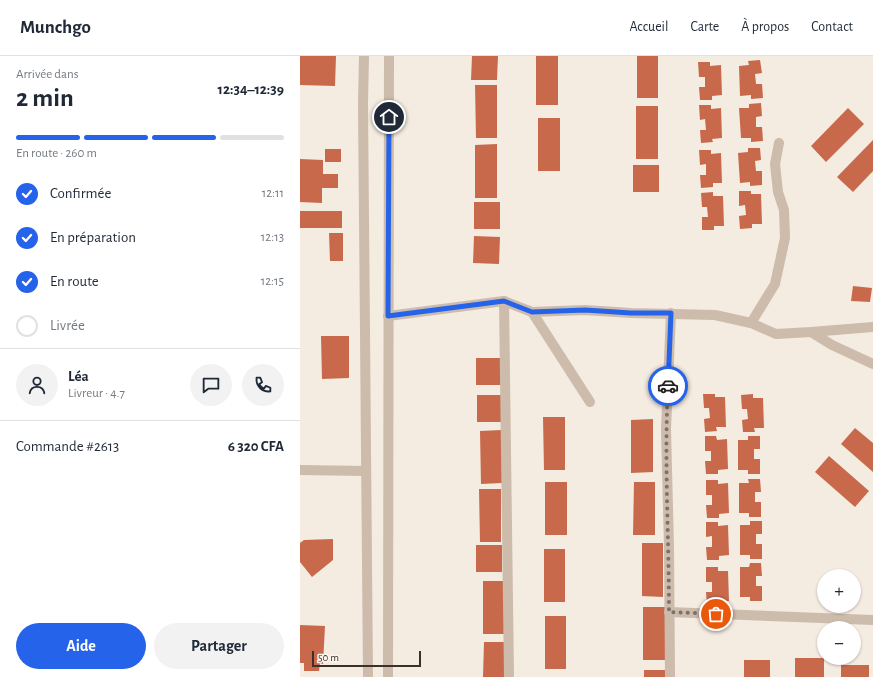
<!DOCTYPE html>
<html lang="fr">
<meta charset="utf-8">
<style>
body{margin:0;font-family:"Alegreya Sans",sans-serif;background:#f2f2f3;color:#1f2937;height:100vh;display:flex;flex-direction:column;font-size:15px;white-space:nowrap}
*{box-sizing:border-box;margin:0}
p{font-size:13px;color:#747a83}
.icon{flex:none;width:22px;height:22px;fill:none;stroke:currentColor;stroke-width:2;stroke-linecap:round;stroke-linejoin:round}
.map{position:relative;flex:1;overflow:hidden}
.panel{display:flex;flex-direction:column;background:#fff;width:300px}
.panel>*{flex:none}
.controls{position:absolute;left:517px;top:513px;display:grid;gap:8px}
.controls a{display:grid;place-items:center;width:44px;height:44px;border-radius:50%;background:#fff;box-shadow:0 1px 3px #0004;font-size:20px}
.scale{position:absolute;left:12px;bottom:10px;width:109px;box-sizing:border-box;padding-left:4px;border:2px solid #3b302b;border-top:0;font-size:11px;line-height:14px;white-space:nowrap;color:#3b302b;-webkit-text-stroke:3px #fbf5ee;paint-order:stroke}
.pin{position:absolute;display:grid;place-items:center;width:34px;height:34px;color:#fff;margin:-17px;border:2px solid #fff;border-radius:50%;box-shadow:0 1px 4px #0007}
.courier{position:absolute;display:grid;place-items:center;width:40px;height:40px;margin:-20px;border:3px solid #2563eb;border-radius:50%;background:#fff;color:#222;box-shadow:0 1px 5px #0007}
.headline em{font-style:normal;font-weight:600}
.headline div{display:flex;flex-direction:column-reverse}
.headline{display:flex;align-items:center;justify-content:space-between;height:68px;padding:0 16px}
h1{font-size:26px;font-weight:600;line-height:30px}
.bar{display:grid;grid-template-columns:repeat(4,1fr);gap:6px 4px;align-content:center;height:48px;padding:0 16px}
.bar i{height:5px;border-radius:3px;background:#e0e1e3}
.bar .on{background:#2563eb}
.bar p{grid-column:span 4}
.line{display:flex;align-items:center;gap:10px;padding:0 16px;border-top:1px solid #e0e1e3}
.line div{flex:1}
.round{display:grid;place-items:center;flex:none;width:42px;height:42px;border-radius:21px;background:#f2f2f3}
ol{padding:0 16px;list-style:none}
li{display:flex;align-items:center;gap:12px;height:44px}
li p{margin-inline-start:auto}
li .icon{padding:4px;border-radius:50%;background:#2563eb;color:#fff;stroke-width:4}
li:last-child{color:#747a83}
li i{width:22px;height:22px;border:2px solid #e0e1e3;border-radius:50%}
.button{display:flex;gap:8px;margin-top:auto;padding:8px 16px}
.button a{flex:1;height:46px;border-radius:24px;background:#2563eb;color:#fff;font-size:16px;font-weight:600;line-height:46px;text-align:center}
.button a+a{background:#f2f2f3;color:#1f2937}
header{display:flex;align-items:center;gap:24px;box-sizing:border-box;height:56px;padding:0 20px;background:#fff;border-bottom:1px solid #e0e1e3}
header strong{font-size:19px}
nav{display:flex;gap:22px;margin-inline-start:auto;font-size:14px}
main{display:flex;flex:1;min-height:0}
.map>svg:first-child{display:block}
.building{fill:#c8694b}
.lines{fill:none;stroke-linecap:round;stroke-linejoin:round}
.minor{stroke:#cdbbac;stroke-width:10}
.tertiary{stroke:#cdbbac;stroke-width:10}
.done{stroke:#7c716b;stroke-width:4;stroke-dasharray:0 7.2}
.route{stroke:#2563eb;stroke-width:5}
</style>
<header>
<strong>Munchgo</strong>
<nav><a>Accueil</a><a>Carte</a><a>À propos</a><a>Contact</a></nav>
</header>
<main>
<section class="panel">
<div class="headline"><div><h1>2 min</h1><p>Arrivée dans</p></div><em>12:34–12:39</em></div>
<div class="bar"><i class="on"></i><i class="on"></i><i class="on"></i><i></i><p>En route · 260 m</p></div>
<ol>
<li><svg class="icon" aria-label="check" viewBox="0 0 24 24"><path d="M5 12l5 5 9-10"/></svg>Confirmée<p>12:11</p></li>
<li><svg class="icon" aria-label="check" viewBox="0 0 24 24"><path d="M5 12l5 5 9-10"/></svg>En préparation<p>12:13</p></li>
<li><svg class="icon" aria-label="check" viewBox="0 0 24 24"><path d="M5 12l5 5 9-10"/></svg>En route<p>12:15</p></li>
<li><i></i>Livrée</li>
</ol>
<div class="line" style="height:72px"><a class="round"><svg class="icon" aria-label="person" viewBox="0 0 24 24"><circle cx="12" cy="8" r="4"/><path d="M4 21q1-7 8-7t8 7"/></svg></a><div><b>Léa</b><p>Livreur · 4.7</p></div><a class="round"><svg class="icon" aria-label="chat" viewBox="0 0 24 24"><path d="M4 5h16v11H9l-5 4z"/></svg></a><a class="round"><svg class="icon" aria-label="phone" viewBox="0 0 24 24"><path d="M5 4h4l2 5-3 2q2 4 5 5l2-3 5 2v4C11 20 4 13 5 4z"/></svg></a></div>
<div class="line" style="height:52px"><div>Commande #2613</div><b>6 320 CFA</b></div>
<div class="button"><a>Aide</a><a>Partager</a></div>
</section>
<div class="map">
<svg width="573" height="621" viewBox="0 0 573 621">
<rect width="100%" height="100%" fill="#f4ebe1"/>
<g class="building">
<polygon points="0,0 36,0 35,30 0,29"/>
<polygon points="172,0 198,0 197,24 171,24"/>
<rect x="236" y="0" width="22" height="49"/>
<rect x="337" y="0" width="21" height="42"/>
<polygon points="460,4 462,17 455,18 456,28 462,28 463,42 451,43 451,39 440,40 439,10 449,9 448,5"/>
<polygon points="398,6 410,6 410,10 421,9 422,39 412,40 412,44 400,44 399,31 405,31 405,21 399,21"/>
<polygon points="175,29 197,29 197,82 176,82"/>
<polygon points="461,47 462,60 456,61 456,71 462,71 463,85 451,86 451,82 441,82 439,52 449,52 449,48"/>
<polygon points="399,49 411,49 411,53 421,52 422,82 412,83 413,86 401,87 400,74 406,74 405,63 400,64"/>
<rect x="336" y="50" width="22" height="53"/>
<polygon points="548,52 564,68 526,106 511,90"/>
<rect x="238" y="62" width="22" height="53"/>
<polygon points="573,84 573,115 553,136 537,121"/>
<polygon points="197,88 197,142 175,142 175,89"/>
<polygon points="448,92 460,92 461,104 455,105 456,115 462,115 462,129 450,130 450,126 440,127 438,97 448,96"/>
<rect x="25" y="93" width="16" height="13"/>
<polygon points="399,94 411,94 411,98 421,97 422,127 413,127 413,131 401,132 400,119 406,119 406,108 400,109"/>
<polygon points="0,103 23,104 23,118 38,118 38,132 22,132 22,147 0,146"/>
<rect x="333" y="109" width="26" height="27"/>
<polygon points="439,135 451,135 451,138 461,138 462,168 452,168 452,172 440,173 439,160 446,159 445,149 439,150"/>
<polygon points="413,136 413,140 423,140 424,170 414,170 414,174 402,174 402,161 408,161 407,151 402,151 401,137"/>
<rect x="174" y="146" width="26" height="27"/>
<rect x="0" y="155" width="42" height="17"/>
<polygon points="29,177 43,177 43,205 30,205"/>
<polygon points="174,180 200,181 199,208 173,207"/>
<polygon points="553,230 572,232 570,246 551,245"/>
<polygon points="21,280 49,280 49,322 22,323"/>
<rect x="176" y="302" width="26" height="27"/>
<polygon points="403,338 415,338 415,341 425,341 426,371 416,371 417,375 405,376 404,363 410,362 409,352 404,352"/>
<polygon points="453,338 453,342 463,342 464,372 454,372 455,376 443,376 442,364 448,363 447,353 442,353 441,339"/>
<rect x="177" y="339" width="26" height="27"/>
<polygon points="243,361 265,361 265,414 244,414"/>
<polygon points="353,363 353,416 331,417 331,364"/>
<polygon points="555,372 573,387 573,416 541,388"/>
<polygon points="202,374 202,427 181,428 180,375"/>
<polygon points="405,380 416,380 417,384 427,383 428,413 418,414 418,418 406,418 405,405 411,405 411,395 405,395"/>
<polygon points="448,380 460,380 460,393 454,393 454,403 460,403 460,418 448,418 448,414 438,414 438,384 448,384"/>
<polygon points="529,400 569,435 555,451 515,416"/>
<polygon points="448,423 460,423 461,436 455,436 455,446 461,446 461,461 449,461 449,457 439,457 439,427 449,427"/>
<polygon points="406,424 418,424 418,428 428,427 429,457 419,458 419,462 407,462 406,449 412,449 412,439 406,439"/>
<rect x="245" y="426" width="22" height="53"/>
<polygon points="334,426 355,426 355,479 333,479"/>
<polygon points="179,433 201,433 201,486 180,486"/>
<polygon points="450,465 462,465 462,478 456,478 456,488 462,488 462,503 450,503 450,499 440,499 440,469 450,469"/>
<polygon points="406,466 418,466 418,470 428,469 429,499 419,500 419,504 407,504 406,491 412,491 412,480 406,481"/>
<polygon points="33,483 33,504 12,521 0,506 0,487 4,484"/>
<polygon points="342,487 363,487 363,541 342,540"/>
<rect x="176" y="489" width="26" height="27"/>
<rect x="244" y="493" width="21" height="53"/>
<polygon points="450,507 461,507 462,520 456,520 456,530 462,530 462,545 450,545 450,541 440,541 440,511 449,511"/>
<polygon points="406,511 418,511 418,515 428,515 429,545 419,545 419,549 407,549 406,536 412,536 412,526 406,526"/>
<rect x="183" y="525" width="21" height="53"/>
<rect x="343" y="551" width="22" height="53"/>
<rect x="245" y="560" width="21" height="53"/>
<polygon points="0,569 25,570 23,608 20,607 19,615 4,615 4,607 0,607"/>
<polygon points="184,586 205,586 205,621 183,621"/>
<rect x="495" y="602" width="29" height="19"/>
<rect x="444" y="604" width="26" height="17"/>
<rect x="541" y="609" width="28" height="12"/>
<rect x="344" y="614" width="22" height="7"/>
</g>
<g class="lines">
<g class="minor">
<polyline points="204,245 209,621"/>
<polyline points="232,256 290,346"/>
<polyline points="88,260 204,245 232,256 285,254 331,257 415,259 451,267 476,278 511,276 573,271"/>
<polyline points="451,267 475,228 485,182 484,154 478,136 475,108 479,87"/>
<polyline points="511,276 532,289 573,308"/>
<polyline points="0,414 66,415"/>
<polyline points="369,556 573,564"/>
<polyline points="370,621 369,492 366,373 371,257"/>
</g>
<g class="tertiary">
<polyline points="64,0 63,48 68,621"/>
<polyline points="88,621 89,0"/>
</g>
</g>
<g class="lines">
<path class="done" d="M 368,330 C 364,405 369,481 369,556 L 416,558"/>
<polyline class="route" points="89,61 88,260 204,245 232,256 285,254 331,257 371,257 368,330"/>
</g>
</svg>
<div class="controls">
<a>+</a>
<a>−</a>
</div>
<div class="scale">50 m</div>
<div class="pin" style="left:416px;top:558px;background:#ea580c"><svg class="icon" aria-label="bag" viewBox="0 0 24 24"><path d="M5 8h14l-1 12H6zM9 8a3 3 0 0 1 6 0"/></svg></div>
<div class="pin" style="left:89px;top:61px;background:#1f2937"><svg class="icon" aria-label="home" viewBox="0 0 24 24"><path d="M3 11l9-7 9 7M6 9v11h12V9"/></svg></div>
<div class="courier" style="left:368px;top:330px"><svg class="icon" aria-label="car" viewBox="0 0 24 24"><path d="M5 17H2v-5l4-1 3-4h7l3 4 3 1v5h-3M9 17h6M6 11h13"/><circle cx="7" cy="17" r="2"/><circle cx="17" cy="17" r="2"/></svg></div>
</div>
</main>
